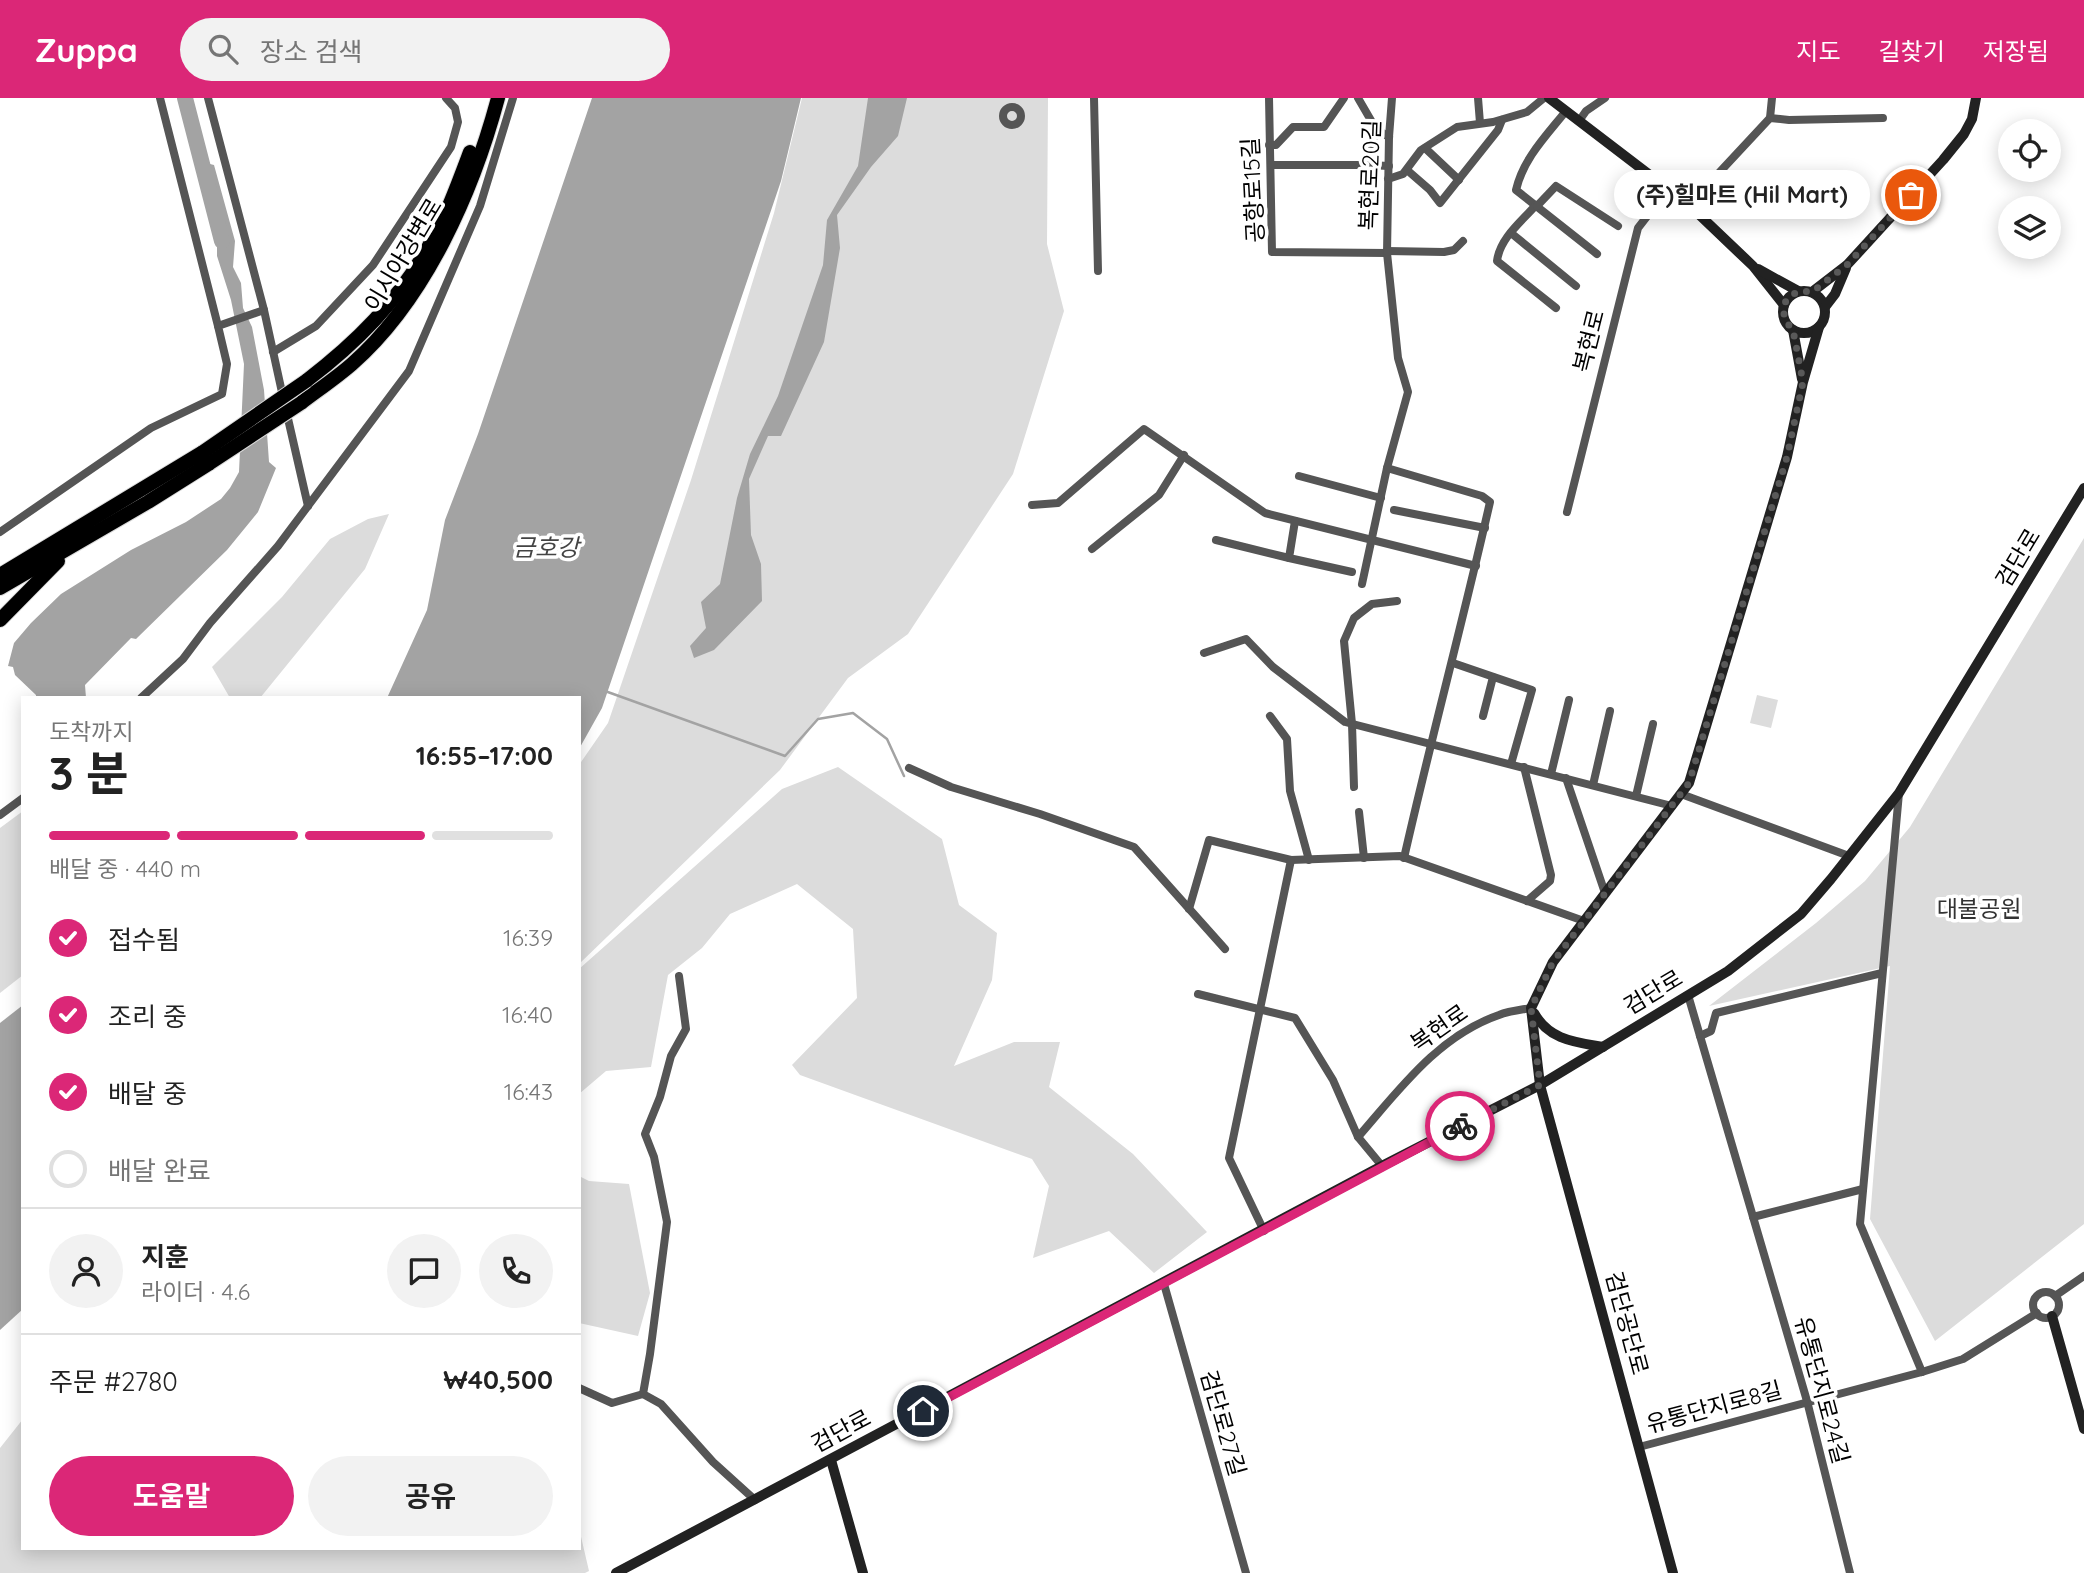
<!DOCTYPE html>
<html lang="ko">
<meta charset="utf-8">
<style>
body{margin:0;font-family:Quicksand,"Noto Sans KR",sans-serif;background:#f2f2f2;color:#222;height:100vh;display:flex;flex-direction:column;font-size:26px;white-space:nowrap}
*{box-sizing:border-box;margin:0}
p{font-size:23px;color:#767676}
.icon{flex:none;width:38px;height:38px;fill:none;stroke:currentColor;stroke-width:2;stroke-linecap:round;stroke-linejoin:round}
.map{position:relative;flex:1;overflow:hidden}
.sheet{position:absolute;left:21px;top:598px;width:560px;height:854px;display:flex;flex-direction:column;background:#fff;border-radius:0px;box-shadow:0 4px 18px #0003}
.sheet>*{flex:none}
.fabs{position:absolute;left:1998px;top:21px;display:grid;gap:14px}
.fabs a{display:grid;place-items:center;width:63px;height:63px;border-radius:50%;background:#fff;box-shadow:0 4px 18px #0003;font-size:35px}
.pin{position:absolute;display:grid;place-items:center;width:60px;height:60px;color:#fff;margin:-30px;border:4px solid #fff;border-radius:50%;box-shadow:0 2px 7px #0007}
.courier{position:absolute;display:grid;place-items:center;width:70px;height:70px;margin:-35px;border:5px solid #db2777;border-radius:50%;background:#fff;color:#222;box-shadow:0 2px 9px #0007}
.bubble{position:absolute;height:49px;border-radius:24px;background:#fff;box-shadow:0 4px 18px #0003;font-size:23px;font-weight:700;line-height:49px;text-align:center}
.headline em{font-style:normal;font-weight:700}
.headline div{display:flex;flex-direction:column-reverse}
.headline{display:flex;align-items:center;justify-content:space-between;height:119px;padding:0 28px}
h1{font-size:46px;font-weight:700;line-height:52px}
.bar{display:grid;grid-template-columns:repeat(4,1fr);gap:10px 7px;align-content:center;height:84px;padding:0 28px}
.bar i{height:9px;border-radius:5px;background:#e0e0e0}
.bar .active{background:#db2777}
.bar p{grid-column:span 4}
.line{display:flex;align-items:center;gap:18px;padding:0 28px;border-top:2px solid #e0e0e0}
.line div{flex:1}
.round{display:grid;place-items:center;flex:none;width:74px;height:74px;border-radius:37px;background:#f2f2f2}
ol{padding:0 28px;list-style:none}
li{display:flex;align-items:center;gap:21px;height:77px}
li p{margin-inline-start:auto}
li .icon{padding:7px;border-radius:50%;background:#db2777;color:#fff;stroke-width:4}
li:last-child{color:#767676}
li i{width:38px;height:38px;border:4px solid #e0e0e0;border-radius:50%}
.cta{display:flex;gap:14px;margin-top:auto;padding:14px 28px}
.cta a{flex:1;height:80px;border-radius:42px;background:#db2777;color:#fff;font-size:28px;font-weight:700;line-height:80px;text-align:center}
.cta a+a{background:#f2f2f2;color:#222}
header{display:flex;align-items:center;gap:42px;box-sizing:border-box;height:98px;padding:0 35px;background:#db2777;color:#fff}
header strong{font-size:33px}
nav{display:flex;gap:38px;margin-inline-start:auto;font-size:24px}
.search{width:490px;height:63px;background:#f2f2f2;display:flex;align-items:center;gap:18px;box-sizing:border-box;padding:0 24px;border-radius:38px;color:#767676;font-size:26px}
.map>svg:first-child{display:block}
.green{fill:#dcdcdc}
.water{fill:#a3a3a3}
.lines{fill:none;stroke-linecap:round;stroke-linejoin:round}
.stream{stroke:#a3a3a3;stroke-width:2.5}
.river{stroke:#a3a3a3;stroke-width:16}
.highway-casing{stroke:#dbdbdb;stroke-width:16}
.street{stroke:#555;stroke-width:8}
.secondary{stroke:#222;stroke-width:10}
.highway{stroke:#000;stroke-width:14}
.highway-bridge-casing{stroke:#dbdbdb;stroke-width:16;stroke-linecap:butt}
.highway-bridge{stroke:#000;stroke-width:14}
.done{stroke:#595959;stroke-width:7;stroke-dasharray:0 12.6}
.route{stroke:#db2777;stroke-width:9}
.labels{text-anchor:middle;stroke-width:7;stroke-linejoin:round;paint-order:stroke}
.street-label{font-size:23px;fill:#000;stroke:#fff}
.park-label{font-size:23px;fill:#333;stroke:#fff}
.water-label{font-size:24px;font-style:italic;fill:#444;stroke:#fff}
</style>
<header>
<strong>Zuppa</strong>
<div class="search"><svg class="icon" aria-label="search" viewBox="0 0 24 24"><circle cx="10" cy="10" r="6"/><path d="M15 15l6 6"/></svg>장소 검색</div>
<nav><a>지도</a><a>길찾기</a><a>저장됨</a></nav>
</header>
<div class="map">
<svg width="2084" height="1475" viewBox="0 0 2084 1475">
<rect width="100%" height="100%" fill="#fff"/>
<g class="green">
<polygon points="802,0 1048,0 1047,146 1064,213 1013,376 908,536 848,580 780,672 579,866 579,667 608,625 691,382 774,115"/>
<polygon points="389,416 365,471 260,600 230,600 212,569 282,499 330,441 368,421"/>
<polygon points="2084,440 2084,1126 1935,1243 1870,1121 1890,868 1709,908 1816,825 1865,783 1910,729"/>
<polygon points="1757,597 1778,602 1771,630 1750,625"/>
<polygon points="838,669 942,741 959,807 997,835 992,882 954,968 1014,944 1060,944 1049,989 1133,1056 1207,1134 1154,1175 1109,1133 1033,1160 1049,1088 1032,1061 800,977 792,967 857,900 853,831 797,786 730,816 702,850 668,877 651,969 606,973 579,996 579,871 782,691"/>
<polygon points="23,713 23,877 0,895 0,730"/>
<polygon points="579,1078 589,1083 629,1086 650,1195 638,1238 579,1225"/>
<polygon points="23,1321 23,1451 579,1451 579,1430 589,1473 585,1475 0,1475 0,1350"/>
</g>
<g class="water">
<polygon points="592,0 801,0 781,83 602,610 579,651 579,600 387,600 427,512 445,422 478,336"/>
<polygon points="868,0 907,0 898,38 871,69 837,117 840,150 824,244 781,338 768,338 749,381 751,437 761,466 762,503 714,552 694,560 690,548 706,530 701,504 720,486 737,400 750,356 778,298 823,167 827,122 858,68"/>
<polygon points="206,65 214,67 235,143 233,169 241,185 243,210 252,229 264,292 269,364 276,370 258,414 227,452 136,541 131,540 85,587 86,600 36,600 36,597 15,577 13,569 8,568 14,545 31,525 61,496 131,452 186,424 221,401 230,390 239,374 244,266 231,202 217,158 217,123"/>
<polygon points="23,907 23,1211 0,1232 0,925"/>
</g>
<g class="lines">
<polyline class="stream" points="605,593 785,658 818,621 853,615 887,641 904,678"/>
<polyline class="river" points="185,0 222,143"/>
<g class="highway-casing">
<g id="highway">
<path d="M 306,283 C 356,245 398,203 429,148 C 446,119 458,86 470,54"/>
<path d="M 301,305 C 318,292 336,280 352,266 C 426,201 473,93 498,0"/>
<polyline points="0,477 203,354"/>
<polyline points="0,490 148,404 210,365"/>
<polyline points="0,522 58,463"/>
</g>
</g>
<g class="street">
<polyline points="160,0 218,228"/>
<polyline points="1094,0 1098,173"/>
<polyline points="1269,0 1272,154 1387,155"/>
<polyline points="1358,0 1376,31 1389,39"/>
<path d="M 1392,0 L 1389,39 L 1387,155 L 1398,260 L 1408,294 L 1387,370 L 1482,398 L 1490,404 C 1463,523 1431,641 1404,760"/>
<polyline points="1478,0 1480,25"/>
<circle cx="1012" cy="18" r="9"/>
<path d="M 1566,13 C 1546,38 1523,61 1516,92 L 1597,156"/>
<polyline points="1770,20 1789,22 1883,20"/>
<polyline points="1579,23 1586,13 1605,0"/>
<polyline points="1376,31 1368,67 1389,68"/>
<polyline points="1269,47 1276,47 1293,29 1324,29 1344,0"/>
<polyline points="1425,50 1459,82"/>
<polyline points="1271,67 1368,67"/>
<polyline points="1407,72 1430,92 1440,105 1498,32 1502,22"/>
<polyline points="1388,81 1403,76 1421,52 1457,29 1493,24 1527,14 1544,0"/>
<path d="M 1536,107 C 1521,124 1500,140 1497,163 L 1556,210"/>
<polyline points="1689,107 1770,20 1772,0"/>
<polyline points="1537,108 1556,88 1618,128"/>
<polyline points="1511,135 1576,188"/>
<polyline points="1387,153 1444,154 1454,152 1463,143"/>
<polyline points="264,212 283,299"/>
<polyline points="273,254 316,228 373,167 451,49 458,24 455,10 446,0"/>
<polyline points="286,312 308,408"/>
<polyline points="1299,378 1381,400"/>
<polyline points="1032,407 1058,405 1144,331 1265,415 1476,468"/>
<polyline points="1394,412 1485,430"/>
<polyline points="1567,414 1638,130 1669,90"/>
<polyline points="1295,423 1289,460 1352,474"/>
<polyline points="0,434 151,330 222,296 227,266 218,228 264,212 208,0"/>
<polyline points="1216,442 1289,460"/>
<polyline points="1092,451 1159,397 1184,357"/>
<polyline points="1362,486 1387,370"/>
<polyline points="1204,555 1246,541 1273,569 1345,624 1672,708"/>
<polyline points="1453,565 1532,592 1511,666"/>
<polyline points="141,600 183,561 210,525 278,448 409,273 480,108 513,0"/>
<polyline points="1270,618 1287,641 1290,693 1309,762"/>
<polyline points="1483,618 1493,579"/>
<polyline points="1524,669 1551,777 1550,783 1527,803"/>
<polyline points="909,670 951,689 1040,716 1134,749 1225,851"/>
<polyline points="1551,676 1569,602"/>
<polyline points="1566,680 1605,795"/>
<polyline points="1593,687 1610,613"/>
<polyline points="1354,689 1352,626 1344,543 1354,520 1372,506 1397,503"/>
<polyline points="1899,695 1860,1126 1922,1274"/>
<polyline points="1681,696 1849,758"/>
<polyline points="1636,698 1653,626"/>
<polyline points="1359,714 1364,760"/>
<polyline points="0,717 23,700"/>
<polyline points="1189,811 1209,742 1291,762 1400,758 1584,823"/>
<polyline points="679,878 686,931 671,958 660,999 645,1036 654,1059 667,1124 650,1256 643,1296 661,1306 713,1364 755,1402"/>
<polyline points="1198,896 1295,920 1333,982 1358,1039 1382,1068"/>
<polyline points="1688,897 1807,1303 1850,1475"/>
<polyline points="1700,938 1711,933 1716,915 1882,875"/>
<path d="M 1358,1039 C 1399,992 1438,938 1499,917 C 1509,913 1520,912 1531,910"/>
<polyline points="1753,1119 1863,1091"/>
<polyline points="1264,1133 1229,1060 1291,762"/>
<polyline points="1164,1186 1246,1475"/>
<circle cx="2046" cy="1207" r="13"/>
<polyline points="2055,1198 2084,1178"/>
<polyline points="579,1290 612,1305 643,1296"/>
<polyline points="1639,1349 1922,1274 1963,1261 2037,1215"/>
</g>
<g class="secondary">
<polyline points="1549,0 1689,107 1753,168 1784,207"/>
<polyline points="1758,171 1798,193"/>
<circle cx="1804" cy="214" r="21"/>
<polyline points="1812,194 1847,167 1943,62 1964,36 1972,21 1976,0"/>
<polyline points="1825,209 1835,196 1846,170"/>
<polyline points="1793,232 1802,281"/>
<path d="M 1534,915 C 1549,942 1575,944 1603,949"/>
<polyline points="2052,1218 2084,1331"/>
<polyline points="831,1362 863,1475"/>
<polyline points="616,1475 1382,1068 1540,987 1728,873 1801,816 1831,781 1899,695 2084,390"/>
<polyline points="1673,1475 1540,987 1531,910 1553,864 1689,685 1787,359 1803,284 1819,229"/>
</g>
<use href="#highway" class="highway"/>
<g class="highway-bridge-casing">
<g id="highway-bridge">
<polyline points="203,354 306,283"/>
<polyline points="210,365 301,305"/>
</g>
</g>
<use href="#highway-bridge" class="highway-bridge"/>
</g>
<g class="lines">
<polyline class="done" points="1460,1028 1540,987 1531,910 1553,864 1689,685 1787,359 1803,284 1793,232 1784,221 1784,207 1787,201 1798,193 1812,194 1847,167 1911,97"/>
<polyline class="route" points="923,1313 1460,1028"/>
</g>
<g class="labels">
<g class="street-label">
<text transform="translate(1370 77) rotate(-88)" y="8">복현로20길</text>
<text transform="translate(1253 92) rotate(-93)" y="8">공항로15길</text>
<text transform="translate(403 157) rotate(-59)" y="8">이시아강변로</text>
<text transform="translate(1589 243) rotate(-76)" y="8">복현로</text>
<text transform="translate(2018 460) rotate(-59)" y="8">검단로</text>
<text transform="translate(1653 894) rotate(-31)" y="8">검단로</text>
<text transform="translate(1439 930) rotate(-35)" y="8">복현로</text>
<text transform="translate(1627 1225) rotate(75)" y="8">검단공단로</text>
<text transform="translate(1822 1292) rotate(75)" y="8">유통단지로24길</text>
<text transform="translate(1714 1309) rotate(-15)" y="8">유통단지로8길</text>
<text transform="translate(1223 1325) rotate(74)" y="8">검단로27길</text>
<text transform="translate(841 1333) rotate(-28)" y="8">검단로</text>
</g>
<g class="park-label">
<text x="1979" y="819">대불공원</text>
</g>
<g class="water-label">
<text x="546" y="458">금호강</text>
</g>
</g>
</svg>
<div class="fabs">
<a><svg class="icon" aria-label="locate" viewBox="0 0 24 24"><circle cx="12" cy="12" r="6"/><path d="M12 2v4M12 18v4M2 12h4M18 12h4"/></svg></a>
<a><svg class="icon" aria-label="layers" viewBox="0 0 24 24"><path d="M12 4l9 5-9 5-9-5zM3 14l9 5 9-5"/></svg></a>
</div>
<div class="pin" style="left:1911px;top:97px;background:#ea580c"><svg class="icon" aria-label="bag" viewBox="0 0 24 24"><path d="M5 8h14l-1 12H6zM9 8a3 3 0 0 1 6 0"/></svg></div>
<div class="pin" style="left:923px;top:1313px;background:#1f2937"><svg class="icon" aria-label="home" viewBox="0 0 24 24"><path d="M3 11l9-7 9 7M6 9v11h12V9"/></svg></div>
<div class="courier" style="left:1460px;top:1028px"><svg class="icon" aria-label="bike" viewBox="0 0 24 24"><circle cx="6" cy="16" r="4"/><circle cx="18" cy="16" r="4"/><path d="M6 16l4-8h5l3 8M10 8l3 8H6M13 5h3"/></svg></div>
<div class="bubble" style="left:1614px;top:72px;width:256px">(주)힐마트 (Hil Mart)</div>
<section class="sheet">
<div class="headline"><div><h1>3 분</h1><p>도착까지</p></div><em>16:55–17:00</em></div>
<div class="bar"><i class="active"></i><i class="active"></i><i class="active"></i><i></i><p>배달 중 · 440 m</p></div>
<ol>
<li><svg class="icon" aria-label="check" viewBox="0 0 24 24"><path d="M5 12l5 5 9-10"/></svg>접수됨<p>16:39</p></li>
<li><svg class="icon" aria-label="check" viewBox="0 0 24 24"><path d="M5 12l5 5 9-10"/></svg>조리 중<p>16:40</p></li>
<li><svg class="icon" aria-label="check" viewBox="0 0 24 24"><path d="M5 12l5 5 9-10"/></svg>배달 중<p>16:43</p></li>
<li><i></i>배달 완료</li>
</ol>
<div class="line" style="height:126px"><a class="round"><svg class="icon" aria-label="person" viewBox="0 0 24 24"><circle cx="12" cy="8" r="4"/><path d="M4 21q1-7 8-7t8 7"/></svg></a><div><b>지훈</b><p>라이더 · 4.6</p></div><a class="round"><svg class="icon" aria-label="chat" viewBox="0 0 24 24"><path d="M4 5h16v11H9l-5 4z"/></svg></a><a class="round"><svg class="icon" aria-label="phone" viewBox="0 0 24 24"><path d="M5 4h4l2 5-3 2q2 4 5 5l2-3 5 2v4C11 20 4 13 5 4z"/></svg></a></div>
<div class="line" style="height:91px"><div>주문 #2780</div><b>₩40,500</b></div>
<div class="cta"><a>도움말</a><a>공유</a></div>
</section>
</div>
